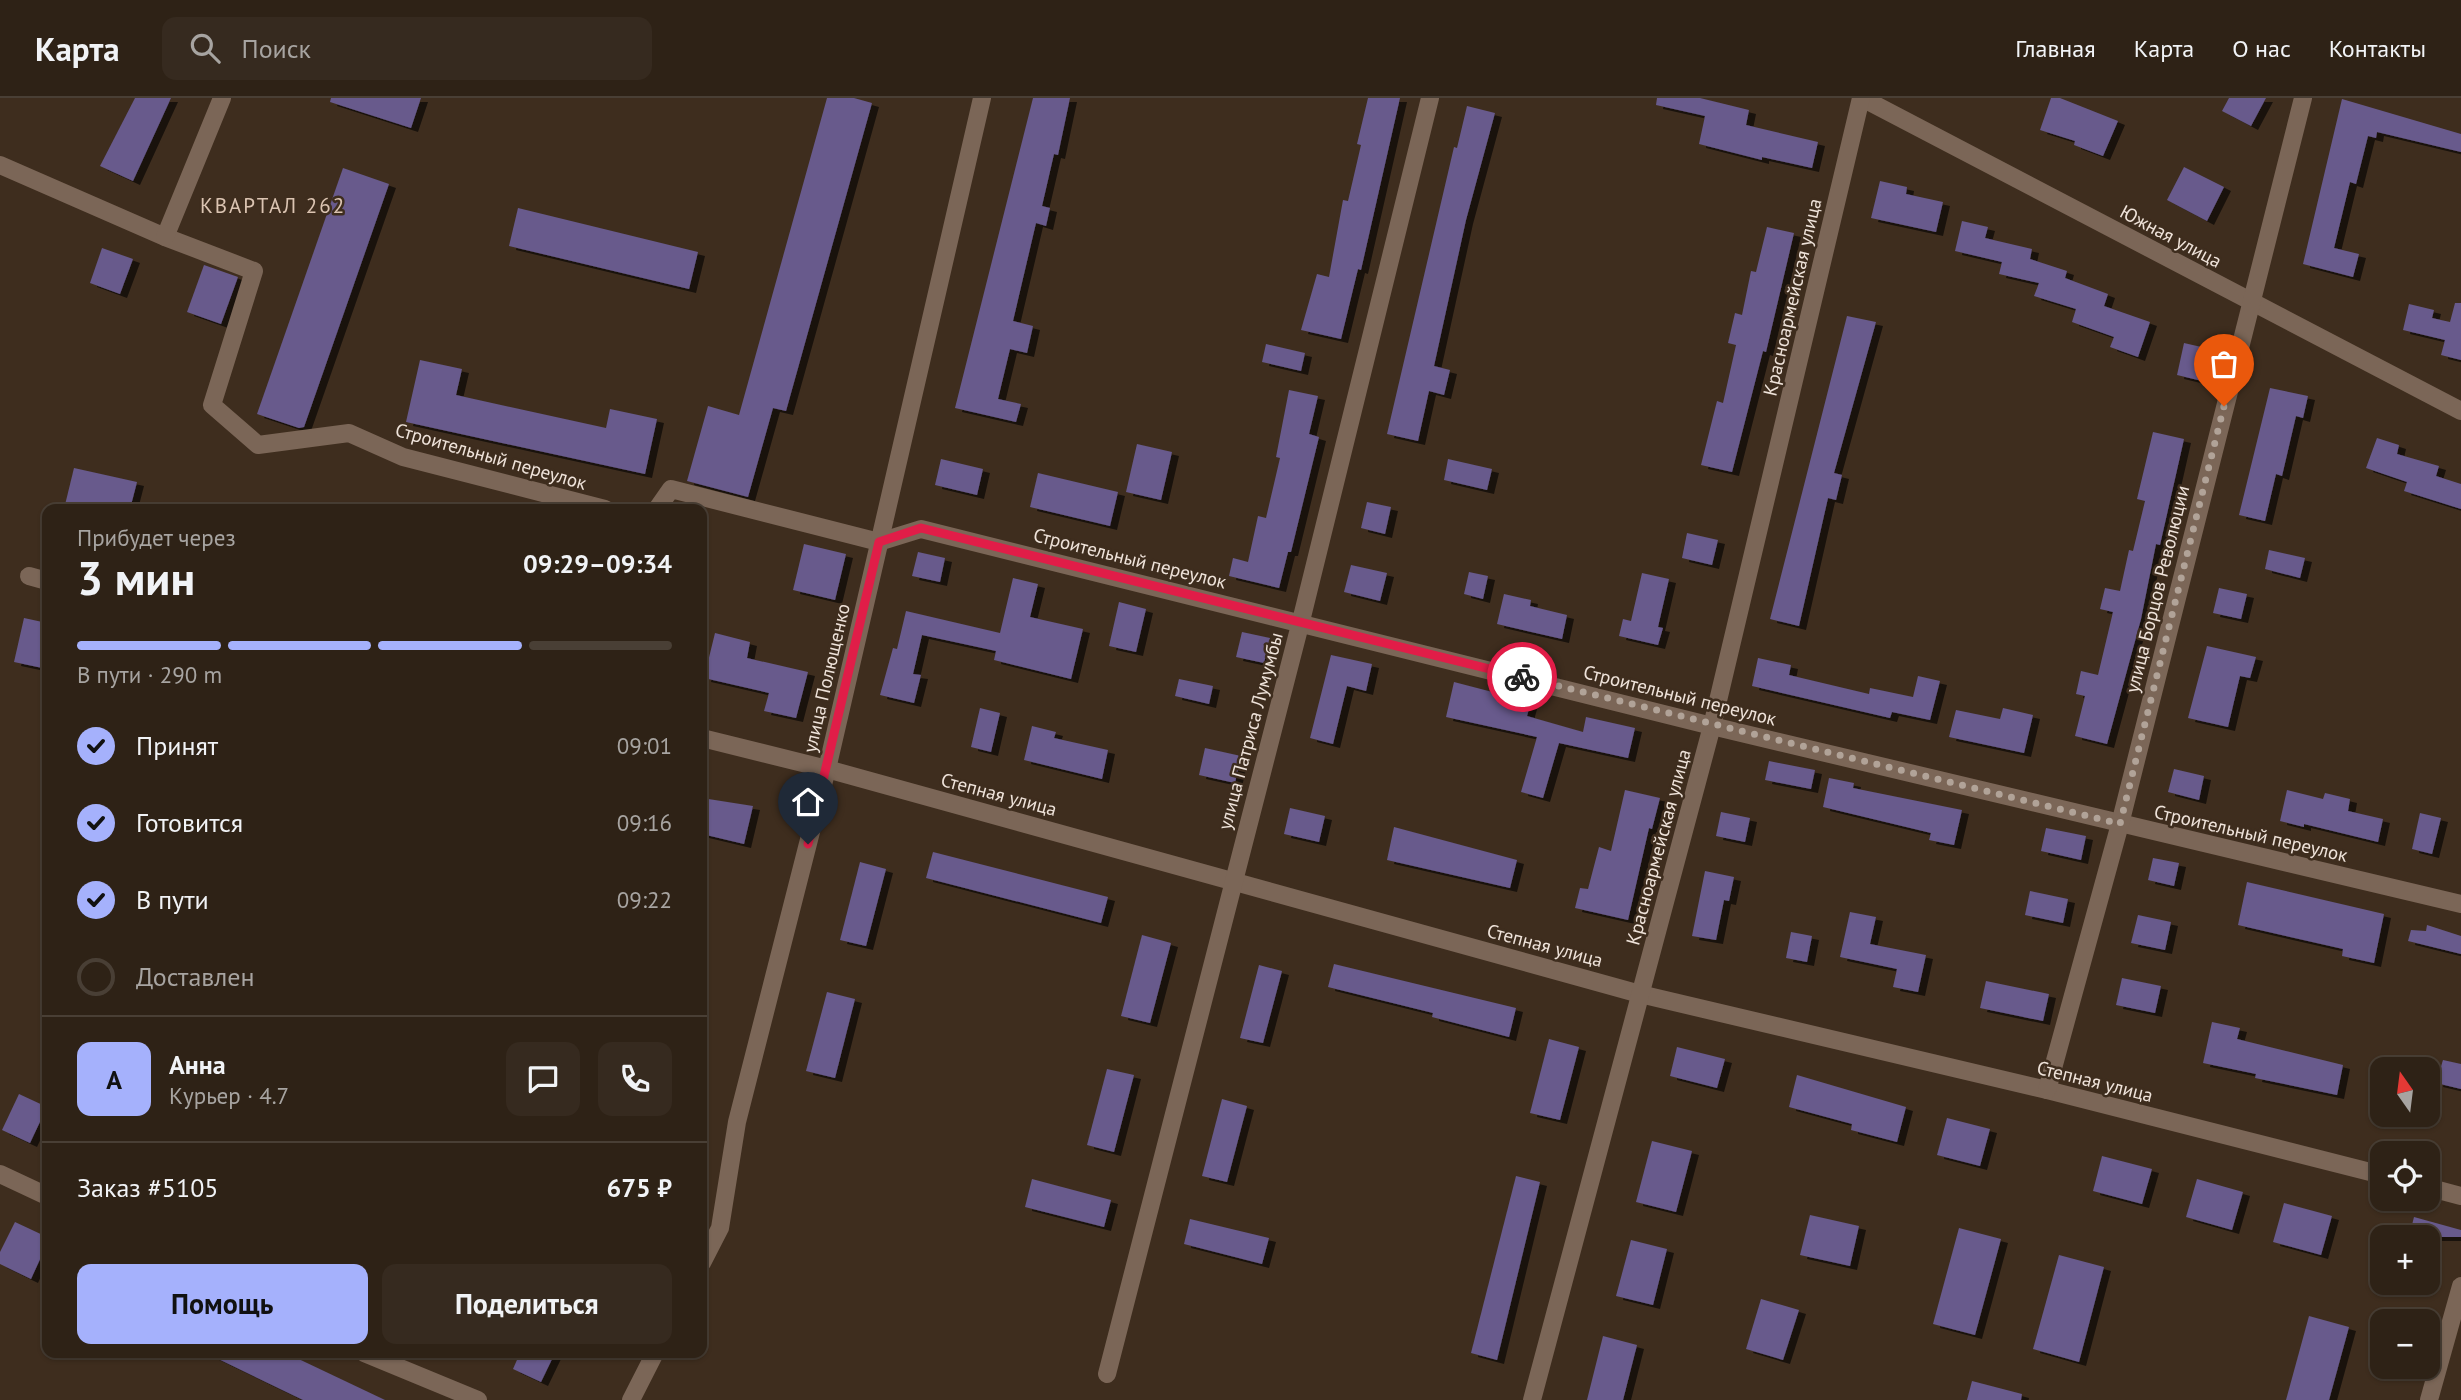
<!DOCTYPE html>
<html lang="ru">
<meta charset="utf-8">
<style>
body{margin:0;font-family:"PT Sans",sans-serif;background:#362a1f;color:#f1f3f6;height:100vh;display:flex;flex-direction:column;font-size:26px;white-space:nowrap}
*{box-sizing:border-box;margin:0}
p{font-size:23px;color:#a7a4a1}
.icon{flex:none;width:38px;height:38px;fill:none;stroke:currentColor;stroke-width:2;stroke-linecap:round;stroke-linejoin:round}
.map{position:relative;flex:1;overflow:hidden}
.drawer{position:absolute;left:42px;top:406px;width:665px;height:854px;display:flex;flex-direction:column;background:#2e2216;border-radius:14px;box-shadow:0 2px 5px #0004,0 0 0 2px #493f35}
.drawer>*{flex:none}
.needle{width:46px;rotate:346deg}
.fabs{position:absolute;left:2370px;top:959px;display:grid;gap:14px}
.fabs a{display:grid;place-items:center;width:70px;height:70px;border-radius:14px;background:#2e2216;box-shadow:0 2px 5px #0004,0 0 0 2px #493f35;font-size:35px}
.pin{position:absolute;display:grid;place-items:center;width:60px;height:60px;color:#fff;margin:-72px -30px;border-radius:50% 50% 50% 0;rotate:-45deg;box-shadow:0 0 7px #0007}
.pin .icon{rotate:45deg}
.courier{position:absolute;display:grid;place-items:center;width:70px;height:70px;margin:-35px;border:5px solid #e11d48;border-radius:50%;background:#fff;color:#222;box-shadow:0 2px 9px #0007}
.overview em{font-style:normal;font-weight:700}
.overview div{display:flex;flex-direction:column-reverse}
.overview{display:flex;align-items:center;justify-content:space-between;height:119px;padding:0 35px}
h1{font-size:46px;font-weight:700;line-height:52px}
.bar{display:grid;grid-template-columns:repeat(4,1fr);gap:10px 7px;align-content:center;height:84px;padding:0 35px}
.bar i{height:9px;border-radius:5px;background:#493f35}
.bar .active{background:#a5b1fc}
.bar p{grid-column:span 4}
.line{display:flex;align-items:center;gap:18px;padding:0 35px;border-top:2px solid #493f35}
.line div{flex:1}
.round{display:grid;place-items:center;flex:none;width:74px;height:74px;border-radius:14px;background:#362a1f}
ol{padding:0 35px;list-style:none}
li{display:flex;align-items:center;gap:21px;height:77px}
li p{margin-inline-start:auto}
li .icon{padding:7px;border-radius:50%;background:#a5b1fc;color:#111;stroke-width:4}
li:last-child{color:#a7a4a1}
li i{width:38px;height:38px;border:4px solid #493f35;border-radius:50%}
.action{display:flex;gap:14px;margin-top:auto;padding:14px 35px}
.action a{flex:1;height:80px;border-radius:14px;background:#a5b1fc;color:#111;font-size:28px;font-weight:700;line-height:80px;text-align:center}
.action a+a{background:#362a1f;color:#f1f3f6}
header{display:flex;align-items:center;gap:42px;box-sizing:border-box;height:98px;padding:0 35px;background:#2e2216;border-bottom:2px solid #493f35}
header strong{font-size:33px}
nav{display:flex;gap:38px;margin-inline-start:auto;font-size:24px}
.search{width:490px;height:63px;background:#362a1f;display:flex;align-items:center;gap:18px;box-sizing:border-box;padding:0 24px;border-radius:14px;color:#a7a4a1;font-size:26px}
.map>svg:first-child{display:block}
.building{fill:#675a8c;filter:url(#shadow)}
.lines{fill:none;stroke-linecap:round;stroke-linejoin:round}
.minor{stroke:#7b6657;stroke-width:18}
.done{stroke:#b1a398;stroke-width:7;stroke-dasharray:0 12.6}
.route{stroke:#e11d48;stroke-width:9}
.labels{text-anchor:middle;stroke-width:5;stroke-linejoin:round;paint-order:stroke}
.street-label{font-size:19px;fill:#efe3da;stroke:#3e2d1e}
.neighbourhood-label{font-size:21px;letter-spacing:2px;fill:#dbc4b2;stroke:#3e2d1e}
</style>
<header>
<strong>Карта</strong>
<div class="search"><svg class="icon" aria-label="search" viewBox="0 0 24 24"><circle cx="10" cy="10" r="6"/><path d="M15 15l6 6"/></svg>Поиск</div>
<nav><a>Главная</a><a>Карта</a><a>О нас</a><a>Контакты</a></nav>
</header>
<div class="map">
<svg width="2461" height="1302" viewBox="0 0 2461 1302">
<defs>
<filter id="shadow"><feDropShadow dx="7" dy="4" stdDeviation="0" flood-color="#0009"/></filter>
</defs>
<rect width="100%" height="100%" fill="#3e2d1e"/>
<g class="building">
<polygon points="135,0 171,0 133,83 100,68"/>
<polygon points="331,0 421,0 411,30 330,4"/>
<polygon points="827,0 854,0 872,5 786,313 773,310 748,399 687,383 708,308 739,317"/>
<polygon points="1033,0 1070,0 1058,57 1054,56 1042,108 1050,110 1046,128 1036,125 1013,223 1033,228 1027,255 1010,251 998,301 1021,306 1016,324 955,310"/>
<polygon points="1368,0 1400,0 1361,172 1358,171 1341,241 1301,232 1317,176 1329,179 1343,102 1348,103 1361,47 1357,46"/>
<polygon points="1657,0 1700,0 1749,12 1746,27 1818,44 1812,70 1762,59 1762,62 1699,46 1705,18 1656,7"/>
<polygon points="2051,0 2060,0 2118,23 2103,58 2074,47 2075,43 2040,32"/>
<polygon points="2229,0 2266,0 2251,28 2222,13"/>
<polygon points="2342,1 2461,36 2461,54 2377,34 2376,40 2368,38 2356,86 2350,84 2334,150 2359,156 2353,179 2303,166"/>
<polygon points="1467,8 1495,15 1466,122 1434,268 1450,272 1444,297 1429,293 1418,343 1387,336 1454,49 1457,50"/>
<polygon points="2184,69 2224,89 2207,123 2167,102"/>
<polygon points="343,70 389,86 304,329 299,330 257,316"/>
<polygon points="1880,83 1907,89 1906,96 1943,104 1936,134 1871,120"/>
<polygon points="518,110 698,154 689,191 509,148"/>
<polygon points="1962,123 1988,129 1985,140 2032,151 2030,161 2067,173 2065,180 2108,196 2104,208 2150,224 2138,259 2110,249 2114,239 2072,224 2076,211 2034,198 2039,185 1999,176 2002,164 1955,153"/>
<polygon points="1767,129 1794,135 1766,254 1763,253 1732,374 1701,367 1717,303 1723,305 1736,247 1728,245 1735,215 1742,217 1751,173 1756,174"/>
<polygon points="102,150 133,161 120,196 90,185"/>
<polygon points="204,167 238,179 221,226 187,214"/>
<polygon points="2455,205 2461,205 2461,262 2441,257 2445,242 2403,232 2409,206 2434,212 2432,220 2450,224"/>
<polygon points="1847,218 1876,224 1834,375 1842,377 1836,402 1828,400 1799,528 1770,521"/>
<polygon points="2184,245 2210,251 2202,283 2177,277"/>
<polygon points="1266,246 1305,255 1301,273 1262,264"/>
<polygon points="420,262 462,271 456,297 606,330 610,311 657,321 645,376 406,324"/>
<polygon points="2270,290 2308,298 2303,320 2296,318 2282,378 2276,376 2265,423 2239,417"/>
<polygon points="1289,292 1318,298 1309,336 1319,339 1291,454 1288,454 1279,490 1229,478 1233,460 1248,464 1258,418 1266,420 1280,360 1276,359"/>
<polygon points="2153,334 2184,341 2160,447 2156,446 2141,521 2107,646 2075,638 2085,598 2076,596 2081,573 2098,577 2113,514 2100,511 2105,490 2120,493 2129,452 2133,453 2145,403 2137,401"/>
<polygon points="2377,340 2399,347 2397,356 2439,368 2436,378 2461,386 2461,411 2404,393 2407,384 2366,370"/>
<polygon points="1137,346 1172,354 1161,402 1126,394"/>
<polygon points="941,361 983,371 977,397 935,387"/>
<polygon points="1448,361 1492,371 1487,392 1444,382"/>
<polygon points="74,370 137,384 130,411 64,411"/>
<polygon points="1038,375 1118,394 1110,428 1030,409"/>
<polygon points="1367,404 1391,409 1385,436 1361,430"/>
<polygon points="1687,435 1718,442 1712,467 1682,460"/>
<polygon points="804,446 846,456 835,502 793,492"/>
<polygon points="2269,452 2305,460 2300,480 2265,471"/>
<polygon points="918,454 945,460 940,484 912,478"/>
<polygon points="1351,467 1387,475 1380,503 1344,494"/>
<polygon points="1469,474 1488,478 1483,501 1464,496"/>
<polygon points="1642,475 1669,481 1658,529 1663,530 1658,547 1619,538 1623,521 1631,523"/>
<polygon points="1013,480 1038,486 1030,519 1083,531 1071,581 994,562 996,553 922,537 913,576 921,577 914,605 880,597 893,550 897,551 906,513 1000,535"/>
<polygon points="2219,490 2247,496 2241,521 2213,515"/>
<polygon points="1504,496 1531,502 1530,508 1567,517 1562,541 1497,526"/>
<polygon points="1119,504 1146,511 1136,554 1109,548"/>
<polygon points="24,520 47,525 47,571 14,564"/>
<polygon points="1242,534 1270,540 1264,565 1236,559"/>
<polygon points="715,535 750,544 747,560 808,574 796,620 764,613 769,595 704,580"/>
<polygon points="2207,548 2256,559 2250,580 2240,578 2228,629 2188,620"/>
<polygon points="1331,557 1372,566 1366,593 1347,588 1333,646 1310,640"/>
<polygon points="1758,560 1791,567 1789,577 1869,596 1870,590 1913,599 1918,578 1940,583 1930,622 1892,614 1890,620 1752,588"/>
<polygon points="1179,581 1213,588 1209,606 1175,598"/>
<polygon points="1454,584 1531,604 1527,618 1583,634 1586,619 1635,630 1628,660 1559,645 1543,700 1521,694 1537,639 1446,619"/>
<polygon points="980,610 1000,615 991,654 971,649"/>
<polygon points="2003,610 2033,617 2024,655 1949,639 1956,612 2000,621"/>
<polygon points="1032,628 1056,634 1054,640 1108,652 1102,681 1024,662"/>
<polygon points="1205,650 1241,658 1235,685 1199,677"/>
<polygon points="1769,663 1815,672 1811,691 1765,682"/>
<polygon points="2174,671 2204,678 2199,702 2168,694"/>
<polygon points="1829,680 1854,685 1853,690 1962,712 1954,747 1929,742 1931,735 1823,709"/>
<polygon points="1625,692 1660,700 1652,731 1649,730 1628,822 1575,810 1580,790 1588,791 1599,749 1611,753"/>
<polygon points="2287,692 2323,701 2325,695 2350,701 2348,713 2383,721 2378,744 2304,726 2304,729 2280,723"/>
<polygon points="702,700 753,708 744,746 702,736"/>
<polygon points="1290,710 1325,718 1319,744 1284,736"/>
<polygon points="1721,714 1750,720 1745,744 1716,738"/>
<polygon points="2420,715 2441,720 2432,756 2412,751"/>
<polygon points="1394,729 1517,762 1510,790 1387,762"/>
<polygon points="2046,730 2086,738 2081,762 2041,753"/>
<polygon points="933,754 1108,799 1101,825 926,780"/>
<polygon points="2153,760 2179,765 2174,788 2148,782"/>
<polygon points="860,764 886,771 866,848 840,842"/>
<polygon points="1705,773 1734,779 1729,803 1724,802 1716,842 1692,838"/>
<polygon points="2247,784 2384,816 2374,865 2342,858 2343,851 2238,827"/>
<polygon points="2030,793 2068,801 2063,825 2025,817"/>
<polygon points="1850,814 1876,819 1870,846 1926,857 1918,894 1893,889 1897,871 1840,859"/>
<polygon points="2138,817 2171,824 2165,852 2131,845"/>
<polygon points="2427,827 2461,838 2461,856 2408,843 2411,832 2426,833"/>
<polygon points="1791,834 1812,838 1807,864 1786,860"/>
<polygon points="1142,837 1171,845 1150,925 1121,918"/>
<polygon points="1334,866 1516,910 1509,939 1432,919 1433,915 1328,889"/>
<polygon points="1259,867 1282,873 1263,945 1240,940"/>
<polygon points="2122,880 2161,888 2155,915 2116,907"/>
<polygon points="1986,883 2049,896 2043,923 1980,910"/>
<polygon points="827,894 855,901 835,980 806,973"/>
<polygon points="2212,924 2240,930 2237,941 2343,967 2337,997 2255,980 2256,976 2203,965"/>
<polygon points="1549,941 1579,949 1560,1022 1530,1015"/>
<polygon points="1677,949 1725,961 1717,990 1670,978"/>
<polygon points="2443,962 2461,966 2461,991 2436,985"/>
<polygon points="1107,971 1134,977 1114,1054 1087,1047"/>
<polygon points="1797,977 1906,1009 1897,1044 1851,1032 1852,1026 1789,1009"/>
<polygon points="19,996 47,1009 30,1045 2,1032"/>
<polygon points="1222,1001 1247,1008 1227,1084 1202,1078"/>
<polygon points="1947,1020 1990,1031 1980,1068 1937,1057"/>
<polygon points="1652,1043 1692,1053 1676,1114 1636,1104"/>
<polygon points="2102,1058 2152,1071 2142,1106 2093,1093"/>
<polygon points="1516,1078 1540,1084 1497,1262 1471,1255"/>
<polygon points="1032,1081 1111,1102 1104,1129 1025,1109"/>
<polygon points="2197,1081 2243,1094 2232,1132 2186,1119"/>
<polygon points="2284,1105 2332,1118 2321,1157 2273,1144"/>
<polygon points="1810,1117 1859,1128 1850,1168 1800,1157"/>
<polygon points="2414,1119 2461,1132 2461,1139 2409,1139"/>
<polygon points="1190,1121 1269,1140 1262,1166 1184,1146"/>
<polygon points="15,1124 47,1139 47,1146 31,1181 0,1166 0,1154"/>
<polygon points="1959,1130 2001,1141 1975,1237 1933,1226"/>
<polygon points="1631,1142 1667,1151 1653,1207 1616,1198"/>
<polygon points="2059,1157 2104,1169 2079,1264 2033,1251"/>
<polygon points="1761,1201 1799,1212 1783,1262 1746,1251"/>
<polygon points="2309,1218 2349,1229 2329,1302 2286,1302"/>
<polygon points="1603,1238 1637,1247 1623,1302 1587,1302"/>
<polygon points="206,1255 286,1255 385,1302 303,1302"/>
<polygon points="520,1255 555,1255 541,1284 513,1271"/>
<polygon points="1972,1283 2022,1296 2021,1302 1967,1302"/>
</g>
<g class="lines">
<g class="minor">
<polyline points="1862,0 2461,313"/>
<polyline points="0,67 165,139 254,173 212,307 258,347 349,335 403,359 605,411"/>
<polyline points="165,139 222,0"/>
<polyline points="657,411 671,391 879,444 921,431 1712,628 2461,806"/>
<polyline points="29,478 47,483"/>
<polyline points="702,640 827,671 1640,896 2047,992 2382,1077"/>
<polyline points="2047,992 2120,726 2303,0"/>
<polyline points="0,1076 47,1098"/>
<polyline points="2427,1089 2461,1098"/>
<polyline points="702,1165 720,1130 737,1024 827,671 982,0"/>
<polyline points="364,1255 478,1302"/>
<polyline points="1107,1276 1301,523 1430,0"/>
<polyline points="631,1302 655,1255"/>
<polyline points="1532,1302 1712,628 1861,0"/>
<polyline points="2429,1302 2461,1188"/>
</g>
</g>
<g class="lines">
<polyline class="done" points="1522,579 2120,726 2224,308"/>
<polyline class="route" points="808,746 879,444 921,430 1522,579"/>
</g>
<g class="labels">
<g class="street-label">
<text transform="translate(2171 138) rotate(28)" y="7">Южная улица</text>
<text transform="translate(1792 199) rotate(-77)" y="7">Красноармейская улица</text>
<text transform="translate(491 358) rotate(16)" y="7">Строительный переулок</text>
<text transform="translate(1130 460) rotate(14)" y="7">Строительный переулок</text>
<text transform="translate(2157 491) rotate(-76)" y="7">улица Борцов Революции</text>
<text transform="translate(826 580) rotate(-77)" y="7">улица Полющенко</text>
<text transform="translate(1680 597) rotate(14)" y="7">Строительный переулок</text>
<text transform="translate(1250 633) rotate(-75)" y="7">улица Патриса Лумумбы</text>
<text transform="translate(999 696) rotate(15)" y="7">Степная улица</text>
<text transform="translate(2251 735) rotate(13)" y="7">Строительный переулок</text>
<text transform="translate(1658 749) rotate(-75)" y="7">Красноармейская улица</text>
<text transform="translate(1545 847) rotate(15)" y="7">Степная улица</text>
<text transform="translate(2095 983) rotate(14)" y="7">Степная улица</text>
</g>
<g class="neighbourhood-label">
<text x="273" y="115">КВАРТАЛ 262</text>
</g>
</g>
</svg>
<div class="fabs">
<a><svg class="needle" viewBox="-14 -14 28 28"><path d="M0-13l5 13h-10z" fill="#e53935"/><path d="M0 13l5-13h-10z" fill="#a7a4a1"/></svg></a>
<a><svg class="icon" aria-label="locate" viewBox="0 0 24 24"><circle cx="12" cy="12" r="6"/><path d="M12 2v4M12 18v4M2 12h4M18 12h4"/></svg></a>
<a>+</a>
<a>−</a>
</div>
<div class="pin" style="left:2224px;top:308px;background:#ea580c"><svg class="icon" aria-label="bag" viewBox="0 0 24 24"><path d="M5 8h14l-1 12H6zM9 8a3 3 0 0 1 6 0"/></svg></div>
<div class="pin" style="left:808px;top:746px;background:#1f2937"><svg class="icon" aria-label="home" viewBox="0 0 24 24"><path d="M3 11l9-7 9 7M6 9v11h12V9"/></svg></div>
<div class="courier" style="left:1522px;top:579px"><svg class="icon" aria-label="bike" viewBox="0 0 24 24"><circle cx="6" cy="16" r="4"/><circle cx="18" cy="16" r="4"/><path d="M6 16l4-8h5l3 8M10 8l3 8H6M13 5h3"/></svg></div>
<section class="drawer">
<div class="overview"><div><h1>3 мин</h1><p>Прибудет через</p></div><em>09:29–09:34</em></div>
<div class="bar"><i class="active"></i><i class="active"></i><i class="active"></i><i></i><p>В пути · 290 m</p></div>
<ol>
<li><svg class="icon" aria-label="check" viewBox="0 0 24 24"><path d="M5 12l5 5 9-10"/></svg>Принят<p>09:01</p></li>
<li><svg class="icon" aria-label="check" viewBox="0 0 24 24"><path d="M5 12l5 5 9-10"/></svg>Готовится<p>09:16</p></li>
<li><svg class="icon" aria-label="check" viewBox="0 0 24 24"><path d="M5 12l5 5 9-10"/></svg>В пути<p>09:22</p></li>
<li><i></i>Доставлен</li>
</ol>
<div class="line" style="height:126px"><b class="round" style="background:#a5b1fc;color:#111">А</b><div><b>Анна</b><p>Курьер · 4.7</p></div><a class="round"><svg class="icon" aria-label="chat" viewBox="0 0 24 24"><path d="M4 5h16v11H9l-5 4z"/></svg></a><a class="round"><svg class="icon" aria-label="phone" viewBox="0 0 24 24"><path d="M5 4h4l2 5-3 2q2 4 5 5l2-3 5 2v4C11 20 4 13 5 4z"/></svg></a></div>
<div class="line" style="height:91px"><div>Заказ #5105</div><b>675 ₽</b></div>
<div class="action"><a>Помощь</a><a>Поделиться</a></div>
</section>
</div>
